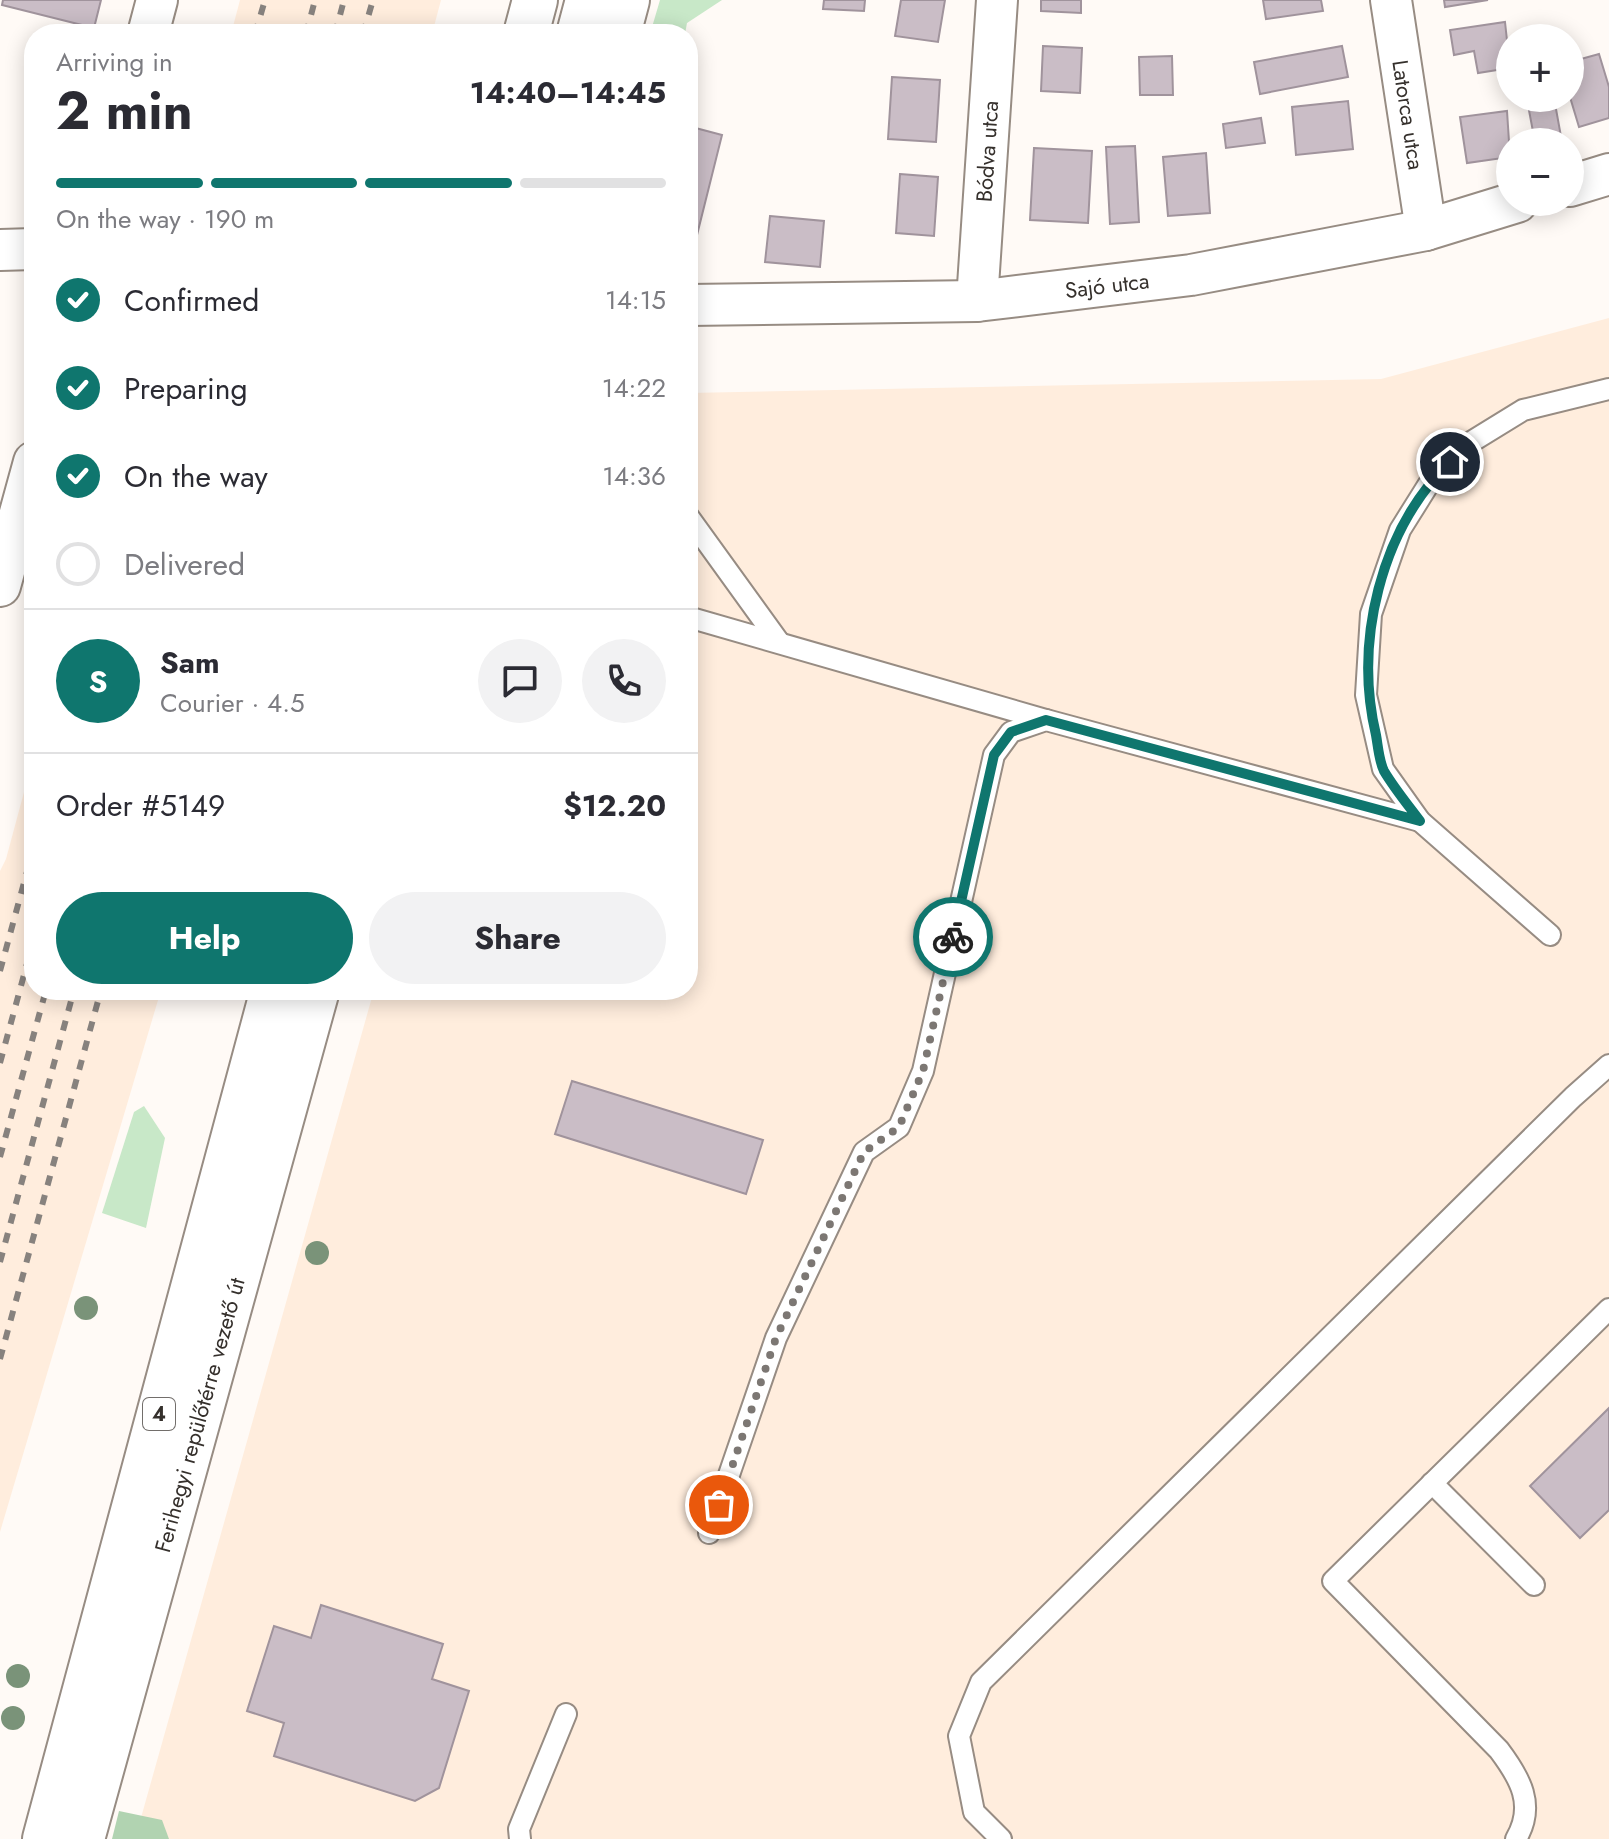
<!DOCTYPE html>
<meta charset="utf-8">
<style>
body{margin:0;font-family:Jost,sans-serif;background:#f2f2f3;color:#2b2b33;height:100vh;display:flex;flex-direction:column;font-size:30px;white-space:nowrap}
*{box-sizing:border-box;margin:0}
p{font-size:26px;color:#7c7c81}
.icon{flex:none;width:44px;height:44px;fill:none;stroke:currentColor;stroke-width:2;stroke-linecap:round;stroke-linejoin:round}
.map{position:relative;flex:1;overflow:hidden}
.details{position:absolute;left:24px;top:24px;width:674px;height:976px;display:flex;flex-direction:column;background:#fff;border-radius:32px;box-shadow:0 4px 20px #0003}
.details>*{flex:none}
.tools{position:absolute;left:1496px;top:24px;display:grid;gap:16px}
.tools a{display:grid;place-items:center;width:88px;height:88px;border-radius:50%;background:#fff;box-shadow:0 4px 20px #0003;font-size:40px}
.pin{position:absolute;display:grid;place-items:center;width:68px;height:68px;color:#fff;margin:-34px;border:4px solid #fff;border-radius:50%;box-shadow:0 2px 8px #0007}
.courier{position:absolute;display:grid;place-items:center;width:80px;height:80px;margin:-40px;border:6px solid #0f766e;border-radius:50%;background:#fff;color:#222;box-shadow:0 2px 10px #0007}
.overview em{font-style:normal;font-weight:700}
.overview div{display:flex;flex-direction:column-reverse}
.overview{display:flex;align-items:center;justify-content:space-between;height:136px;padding:0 32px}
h1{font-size:52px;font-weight:700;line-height:60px}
.bar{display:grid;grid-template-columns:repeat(4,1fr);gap:12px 8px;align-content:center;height:96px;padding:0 32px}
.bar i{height:10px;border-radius:6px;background:#e1e1e2}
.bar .active{background:#0f766e}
.bar p{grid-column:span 4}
.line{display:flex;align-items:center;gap:20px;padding:0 32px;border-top:2px solid #e1e1e2}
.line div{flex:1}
.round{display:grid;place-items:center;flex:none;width:84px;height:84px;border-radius:42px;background:#f2f2f3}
ol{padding:0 32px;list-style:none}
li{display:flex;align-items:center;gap:24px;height:88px}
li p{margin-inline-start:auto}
li .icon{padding:8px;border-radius:50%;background:#0f766e;color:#fff;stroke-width:4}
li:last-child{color:#7c7c81}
li i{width:44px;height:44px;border:4px solid #e1e1e2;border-radius:50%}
.button{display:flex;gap:16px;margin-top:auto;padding:16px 32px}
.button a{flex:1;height:92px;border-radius:48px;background:#0f766e;color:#fff;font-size:32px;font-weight:700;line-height:92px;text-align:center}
.button a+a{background:#f2f2f3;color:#2b2b33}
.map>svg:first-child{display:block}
.built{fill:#ffeddd}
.green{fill:#c8e8c8}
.forest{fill:#b1d3b1}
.building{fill:#cabdc6;stroke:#a0939c;stroke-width:2}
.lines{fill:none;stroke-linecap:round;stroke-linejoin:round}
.lane-casing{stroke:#978c83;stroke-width:24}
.street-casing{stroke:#978c83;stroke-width:44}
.secondary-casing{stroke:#978c83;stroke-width:48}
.primary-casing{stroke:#978c83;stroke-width:48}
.lane{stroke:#fff;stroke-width:20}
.street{stroke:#fff;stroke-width:40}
.secondary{stroke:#fff;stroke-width:44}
.primary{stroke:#fff;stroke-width:44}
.rail{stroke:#87827e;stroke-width:6;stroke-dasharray:10 10;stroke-linecap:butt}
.tree{fill:#7a9379}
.done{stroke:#7c7773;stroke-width:8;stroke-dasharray:0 14.4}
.route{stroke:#0f766e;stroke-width:10}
.labels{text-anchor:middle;stroke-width:8;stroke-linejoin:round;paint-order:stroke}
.shield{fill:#fff;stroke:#726e6b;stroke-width:2}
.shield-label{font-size:20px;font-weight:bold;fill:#35302c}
.street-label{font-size:22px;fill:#35302c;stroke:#fff}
</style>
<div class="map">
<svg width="1609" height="1839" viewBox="0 0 1609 1839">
<rect width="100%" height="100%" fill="#fffaf6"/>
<g class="built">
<polygon points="240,0 441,0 432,34 231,34"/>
<polygon points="1609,318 1609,1839 135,1839 374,990 688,990 688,393 1381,379"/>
<polygon points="34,755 34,990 161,990 0,1532 0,871 6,859"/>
</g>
<g class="green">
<polygon points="660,0 722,0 687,23 685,34 650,34"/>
<polygon points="144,1106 165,1138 146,1228 102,1213 134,1112"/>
</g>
<polygon class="forest" points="119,1811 162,1820 169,1839 112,1839"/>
<g class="building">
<polygon points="3,0 101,0 94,28 2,5"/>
<polygon points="824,0 865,0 864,11 823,9"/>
<polygon points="901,0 945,0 938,42 895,36"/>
<polygon points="1041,0 1081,0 1081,13 1041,11"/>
<polygon points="1263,0 1321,0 1323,11 1266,19"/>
<polygon points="1444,0 1488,0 1445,7"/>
<polygon points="1505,22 1510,68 1478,73 1474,51 1454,55 1450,30"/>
<polygon points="1043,46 1082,48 1080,93 1041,91"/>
<polygon points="1342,46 1348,77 1260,94 1254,62"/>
<polygon points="1599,54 1609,87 1609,118 1579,127 1570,97 1570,62"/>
<polygon points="1172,56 1173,95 1140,95 1139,57"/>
<polygon points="892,77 940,80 936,142 888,139"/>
<polygon points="1554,98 1562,142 1535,142 1527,100"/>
<polygon points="1348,101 1353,149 1296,155 1292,107"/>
<polygon points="1507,111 1510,157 1467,163 1460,117"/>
<polygon points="1261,118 1265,143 1226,148 1223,124"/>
<polygon points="688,126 722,135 697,235 688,233"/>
<polygon points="1135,146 1139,222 1110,224 1106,147"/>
<polygon points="1034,148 1092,151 1088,223 1030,220"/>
<polygon points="1206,153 1210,213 1168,216 1163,157"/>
<polygon points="900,174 938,177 934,236 896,233"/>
<polygon points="770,216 824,221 820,267 765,262"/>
<polygon points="572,1081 763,1140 746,1194 555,1134"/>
<polygon points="1609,1408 1609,1510 1580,1538 1530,1486"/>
<polygon points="321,1605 443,1644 432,1679 469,1691 439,1788 415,1801 274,1756 284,1723 247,1711 274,1626 311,1638"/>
</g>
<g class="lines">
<g class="lane-casing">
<g id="lane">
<polyline points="688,516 779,642"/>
<polyline points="688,617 1046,720"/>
<polyline points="1550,935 1420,821 1383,769 1366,695 1371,614 1400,530 1430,482 1471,442 1523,410 1609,389"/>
<polyline points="1432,1483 1534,1585"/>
<polyline points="709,1533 776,1338 864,1152 899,1127 923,1071 994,755 1011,732 1046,720 1420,821"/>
<polyline points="520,1839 519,1829 566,1714"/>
<polyline points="1001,1839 974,1812 959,1736 981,1682 1573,1097 1609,1065"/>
<path d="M 1516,1839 C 1536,1805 1520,1778 1499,1750 L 1333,1581 L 1609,1309"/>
</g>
</g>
<g class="street-casing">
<g id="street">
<path id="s1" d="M 1391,0 L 1426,230"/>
<polyline points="148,34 157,0"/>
<polyline points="1570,186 1609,174"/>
<polyline points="0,250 34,249"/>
<path id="s2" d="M 977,301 L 997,0"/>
<path id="s3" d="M 688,305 L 977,301 L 1191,275 L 1426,230 L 1517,202"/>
<polyline points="0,586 34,462"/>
</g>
</g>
<g class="secondary-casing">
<g id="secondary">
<polyline points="526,34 535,0"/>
<polyline points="618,34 627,0"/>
</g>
</g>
<g class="primary-casing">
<g id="primary">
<polyline points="579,34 588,0"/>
<polyline points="45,1839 273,990"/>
<path id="s4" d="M 82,1839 L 317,990"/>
</g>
</g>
<use href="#lane" class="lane"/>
<use href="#street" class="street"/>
<use href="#secondary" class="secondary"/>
<use href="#primary" class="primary"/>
<g class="rail">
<polyline points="255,34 265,0"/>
<polyline points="306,34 315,0"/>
<polyline points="335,34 344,0"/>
<polyline points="363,34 373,0"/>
<polyline points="0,971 34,846"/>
<polyline points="0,1063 34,938"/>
<polyline points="0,1157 46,990"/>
<polyline points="0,1262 74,990"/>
<polyline points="0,1359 101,990"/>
</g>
</g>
<g class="tree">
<circle cx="317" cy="1253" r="12"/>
<circle cx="86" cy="1308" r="12"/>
<circle cx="18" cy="1676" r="12"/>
<circle cx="13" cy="1718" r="12"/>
</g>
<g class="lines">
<polyline class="done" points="719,1505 776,1338 864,1152 899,1127 923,1071 953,937"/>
<path class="route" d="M 953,937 L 994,755 L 1011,732 L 1046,720 L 1420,821 C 1408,805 1394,788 1384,771 C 1379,761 1378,746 1376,735 C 1354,642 1380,530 1450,462"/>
</g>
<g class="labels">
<rect class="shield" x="143" y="1398" width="32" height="32" rx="6"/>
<g class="shield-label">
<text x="159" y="1421">4</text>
</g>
<g class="street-label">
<text dy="8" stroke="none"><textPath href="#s1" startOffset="116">Latorca utca</textPath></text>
<text dy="8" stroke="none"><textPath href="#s2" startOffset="150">Bódva utca</textPath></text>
<text dy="8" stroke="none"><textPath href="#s3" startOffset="420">Sajó utca</textPath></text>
<text dy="8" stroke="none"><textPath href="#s4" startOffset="440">Ferihegyi repülőtérre vezető út</textPath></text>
</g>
</g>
</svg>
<div class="tools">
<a>+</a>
<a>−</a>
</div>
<div class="pin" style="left:719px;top:1505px;background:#ea580c"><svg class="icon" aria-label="bag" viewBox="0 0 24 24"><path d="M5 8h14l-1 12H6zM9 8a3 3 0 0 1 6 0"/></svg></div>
<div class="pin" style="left:1450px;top:462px;background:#1f2937"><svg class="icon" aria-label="home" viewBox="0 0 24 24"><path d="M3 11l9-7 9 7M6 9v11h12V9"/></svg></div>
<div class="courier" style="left:953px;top:937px"><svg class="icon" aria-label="bike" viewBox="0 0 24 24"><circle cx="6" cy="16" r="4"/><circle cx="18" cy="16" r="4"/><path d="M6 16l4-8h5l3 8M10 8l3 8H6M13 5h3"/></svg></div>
<section class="details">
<div class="overview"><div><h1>2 min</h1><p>Arriving in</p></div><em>14:40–14:45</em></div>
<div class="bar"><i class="active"></i><i class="active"></i><i class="active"></i><i></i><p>On the way · 190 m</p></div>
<ol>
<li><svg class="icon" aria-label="check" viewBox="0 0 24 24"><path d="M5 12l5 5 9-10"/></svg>Confirmed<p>14:15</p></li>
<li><svg class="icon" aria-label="check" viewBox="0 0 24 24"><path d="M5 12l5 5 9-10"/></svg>Preparing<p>14:22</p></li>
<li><svg class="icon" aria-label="check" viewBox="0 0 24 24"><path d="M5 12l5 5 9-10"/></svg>On the way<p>14:36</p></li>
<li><i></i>Delivered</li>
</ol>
<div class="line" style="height:144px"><b class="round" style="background:#0f766e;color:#fff">S</b><div><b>Sam</b><p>Courier · 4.5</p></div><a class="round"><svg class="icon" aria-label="chat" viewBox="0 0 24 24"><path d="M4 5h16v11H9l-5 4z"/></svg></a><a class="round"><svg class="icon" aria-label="phone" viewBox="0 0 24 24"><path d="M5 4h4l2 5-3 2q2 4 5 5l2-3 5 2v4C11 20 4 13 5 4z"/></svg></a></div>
<div class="line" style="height:104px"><div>Order #5149</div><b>$12.20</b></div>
<div class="button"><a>Help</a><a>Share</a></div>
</section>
</div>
